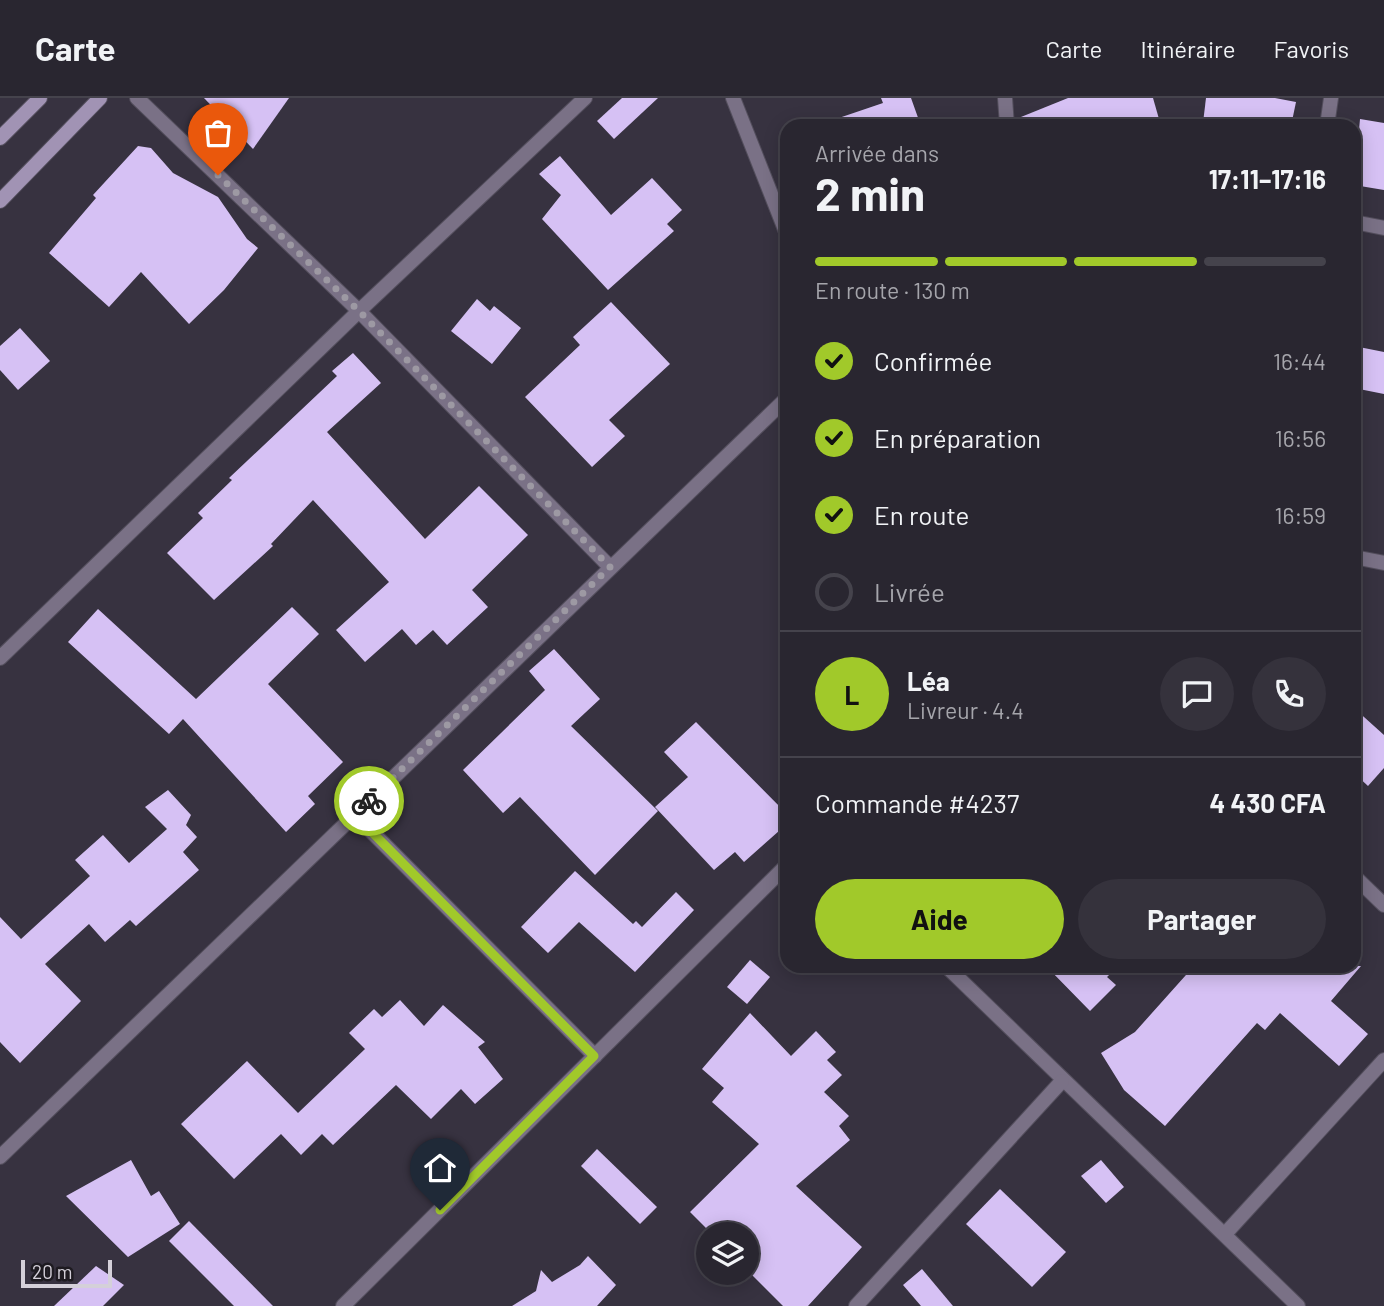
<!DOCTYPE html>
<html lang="fr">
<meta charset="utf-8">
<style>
body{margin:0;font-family:Barlow,sans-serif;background:#35323c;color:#f1f3f6;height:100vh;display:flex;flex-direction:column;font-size:26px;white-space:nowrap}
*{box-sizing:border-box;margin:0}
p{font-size:23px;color:#a5a5ab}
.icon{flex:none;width:38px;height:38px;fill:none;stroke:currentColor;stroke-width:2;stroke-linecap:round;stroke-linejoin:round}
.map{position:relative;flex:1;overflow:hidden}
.sheet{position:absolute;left:780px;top:21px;width:581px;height:854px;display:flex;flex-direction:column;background:#292630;border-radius:21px;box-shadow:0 4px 18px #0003,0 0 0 2px #45434c}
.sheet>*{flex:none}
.controls{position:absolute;left:696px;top:1124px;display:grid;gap:14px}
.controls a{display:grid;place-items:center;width:63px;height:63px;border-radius:50%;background:#292630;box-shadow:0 4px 18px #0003,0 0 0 2px #45434c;font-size:35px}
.scale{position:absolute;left:21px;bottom:18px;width:91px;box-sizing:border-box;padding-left:7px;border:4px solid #d4d0d9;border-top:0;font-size:19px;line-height:24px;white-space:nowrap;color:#d4d0d9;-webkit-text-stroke:5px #1e1b21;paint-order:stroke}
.pin{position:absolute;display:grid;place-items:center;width:60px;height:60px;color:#fff;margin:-72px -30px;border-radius:50% 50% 50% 0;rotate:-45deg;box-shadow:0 0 7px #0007}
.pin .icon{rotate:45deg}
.courier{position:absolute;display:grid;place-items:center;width:70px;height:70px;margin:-35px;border:5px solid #a1c92a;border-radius:50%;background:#fff;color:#222;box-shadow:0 2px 9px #0007}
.headline em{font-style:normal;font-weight:700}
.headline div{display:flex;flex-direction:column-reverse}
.headline{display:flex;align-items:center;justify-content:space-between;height:119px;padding:0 35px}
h1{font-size:46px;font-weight:700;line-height:52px}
.bar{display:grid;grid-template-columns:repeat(4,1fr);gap:10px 7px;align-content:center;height:84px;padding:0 35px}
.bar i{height:9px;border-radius:5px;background:#45434c}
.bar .selected{background:#a1c92a}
.bar p{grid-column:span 4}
.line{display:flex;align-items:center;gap:18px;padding:0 35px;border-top:2px solid #45434c}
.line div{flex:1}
.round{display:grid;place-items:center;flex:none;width:74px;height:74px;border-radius:37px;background:#35323c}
ol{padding:0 35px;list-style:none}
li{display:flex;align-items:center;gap:21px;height:77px}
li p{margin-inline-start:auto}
li .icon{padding:7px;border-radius:50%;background:#a1c92a;color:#111;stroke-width:4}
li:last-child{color:#a5a5ab}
li i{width:38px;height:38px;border:4px solid #45434c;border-radius:50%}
.cta{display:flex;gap:14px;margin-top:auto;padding:14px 35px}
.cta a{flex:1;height:80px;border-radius:42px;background:#a1c92a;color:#111;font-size:28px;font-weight:700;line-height:80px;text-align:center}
.cta a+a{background:#35323c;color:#f1f3f6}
header{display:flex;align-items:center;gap:42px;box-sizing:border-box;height:98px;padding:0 35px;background:#292630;border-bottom:2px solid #45434c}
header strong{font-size:33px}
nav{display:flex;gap:38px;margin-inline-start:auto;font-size:24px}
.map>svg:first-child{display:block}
.building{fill:#d6c1f4}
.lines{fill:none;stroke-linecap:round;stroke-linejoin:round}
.minor-casing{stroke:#534e5c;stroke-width:16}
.secondary-casing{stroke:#534e5c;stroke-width:16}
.minor{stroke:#7a7186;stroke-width:14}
.secondary{stroke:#a193b4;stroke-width:14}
.done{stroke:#9d99a3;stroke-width:7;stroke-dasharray:0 12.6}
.route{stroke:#a1c92a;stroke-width:9}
</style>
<header>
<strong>Carte</strong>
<nav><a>Carte</a><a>Itinéraire</a><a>Favoris</a></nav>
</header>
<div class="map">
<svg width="1384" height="1208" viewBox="0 0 1384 1208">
<rect width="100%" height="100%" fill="#373240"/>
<g class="building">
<polygon points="204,0 289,0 253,51"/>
<polygon points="622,0 658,0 614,41 597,23"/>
<polygon points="881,0 911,0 921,28 828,28 827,24 883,5"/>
<polygon points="1068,0 1153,0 1161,28 1017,28 1016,21"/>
<polygon points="1206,0 1275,0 1296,4 1291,28 1229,28 1203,25"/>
<polygon points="1360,21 1384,25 1384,92 1354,87"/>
<polygon points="138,48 151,50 173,75 218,99 247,141 258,150 224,192 189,226 141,174 109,209 49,155 96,100 93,97"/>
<polygon points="560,58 611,117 652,80 682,112 667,126 674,133 608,192 542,121 561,97 539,76"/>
<polygon points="477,201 490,213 494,208 521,230 492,266 451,233"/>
<polygon points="611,204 670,266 609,322 625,338 592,369 525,299 580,247 573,239"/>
<polygon points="20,230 50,263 18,292 0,272 0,248"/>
<polygon points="1354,248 1384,254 1384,296 1354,290"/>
<polygon points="353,255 381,285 327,334 425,441 479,388 528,437 472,492 488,509 447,547 433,532 416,547 402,531 365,564 336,532 389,484 313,402 271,446 273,448 214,502 167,455 203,420 198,415 232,382 229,380 337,278 332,273"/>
<polygon points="292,509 319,536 268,586 343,664 308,698 315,706 286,734 183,621 169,636 68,544 98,511 196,601"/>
<polygon points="554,551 600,601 571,628 658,713 595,777 520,699 503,715 463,672 545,592 529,573"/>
<polygon points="1354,610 1384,637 1384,670 1368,688 1354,675"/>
<polygon points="696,624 788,717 788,725 744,764 735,754 714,772 655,709 688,679 664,654"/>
<polygon points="168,692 191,717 186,727 197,739 183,754 199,772 136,828 130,822 105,844 89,826 45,866 81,903 20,965 0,944 0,819 21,841 90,778 75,762 103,737 129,765 167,731 145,709"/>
<polygon points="575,773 633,826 636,823 642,829 676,794 694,812 635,874 579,824 548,855 521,829"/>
<polygon points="750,862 770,879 747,906 727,889"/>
<polygon points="1046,868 1118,868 1107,879 1116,887 1090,913"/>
<polygon points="1194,868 1361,868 1331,903 1368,936 1339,968 1280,915 1265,932 1257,925 1165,1028 1124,992 1101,955 1135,934"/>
<polygon points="400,902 424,928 443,907 485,944 478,949 503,981 475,1006 461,991 431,1021 396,987 333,1047 322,1036 301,1057 281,1036 234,1081 181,1026 247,963 298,1015 365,951 349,935 374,911 382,919"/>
<polygon points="750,915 791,958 816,933 836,954 827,962 842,977 824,994 849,1018 839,1028 850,1042 796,1088 862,1149 808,1208 783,1208 747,1172 747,1136 712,1136 690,1114 759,1046 712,1004 724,990 702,971"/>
<polygon points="597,1051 657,1109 640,1126 581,1068"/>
<polygon points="131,1062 151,1098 159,1093 180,1126 128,1159 66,1098"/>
<polygon points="1101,1062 1124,1089 1106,1105 1081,1078"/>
<polygon points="1000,1091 1066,1154 1032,1189 966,1126"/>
<polygon points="189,1123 273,1208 234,1208 169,1143"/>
<polygon points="588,1158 616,1187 597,1208 512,1208 536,1193 541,1172 552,1184 580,1167"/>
<polygon points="96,1168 124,1187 103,1208 54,1208"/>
<polygon points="922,1171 953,1208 921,1208 903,1187"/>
</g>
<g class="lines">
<g class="minor-casing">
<g id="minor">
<polyline points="137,0 359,213 610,469"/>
<polyline points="733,0 788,139"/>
<polyline points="1005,0 1007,28"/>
<polyline points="1327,28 1331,0"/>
<polyline points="1354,124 1384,130"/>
<polyline points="1354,459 1384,465"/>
<polyline points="0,560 359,213 585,0"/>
<polyline points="355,717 595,958"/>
<polyline points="1354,778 1384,807"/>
<polyline points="946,868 1298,1208"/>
<polyline points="0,1059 788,299"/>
<polyline points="1225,1136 1384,962"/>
<polyline points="343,1208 788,766"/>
<polyline points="856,1208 1062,983"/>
</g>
</g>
<g class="secondary-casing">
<g id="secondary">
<polyline points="0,40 40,0"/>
<polyline points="0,103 100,0"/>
</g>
</g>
<use href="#minor" class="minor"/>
<use href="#secondary" class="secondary"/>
</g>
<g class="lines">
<polyline class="done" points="218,77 359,213 610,469 369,703"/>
<polyline class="route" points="369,703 355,717 594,958 440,1112"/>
</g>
</svg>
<div class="controls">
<a><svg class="icon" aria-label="layers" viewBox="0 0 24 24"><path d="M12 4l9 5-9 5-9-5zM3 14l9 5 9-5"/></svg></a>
</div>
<div class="scale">20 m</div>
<div class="pin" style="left:218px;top:77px;background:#ea580c"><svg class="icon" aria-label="bag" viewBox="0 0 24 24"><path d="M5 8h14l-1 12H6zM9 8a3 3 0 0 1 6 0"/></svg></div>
<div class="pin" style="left:440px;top:1112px;background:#1f2937"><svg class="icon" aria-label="home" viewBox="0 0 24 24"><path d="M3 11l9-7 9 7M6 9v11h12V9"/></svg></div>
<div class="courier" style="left:369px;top:703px"><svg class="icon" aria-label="bike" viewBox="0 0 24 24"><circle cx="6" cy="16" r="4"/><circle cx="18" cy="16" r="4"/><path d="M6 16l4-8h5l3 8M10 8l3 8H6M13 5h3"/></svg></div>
<section class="sheet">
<div class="headline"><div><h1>2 min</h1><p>Arrivée dans</p></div><em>17:11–17:16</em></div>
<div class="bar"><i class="selected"></i><i class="selected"></i><i class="selected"></i><i></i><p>En route · 130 m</p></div>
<ol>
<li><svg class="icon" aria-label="check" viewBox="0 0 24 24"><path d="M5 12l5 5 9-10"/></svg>Confirmée<p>16:44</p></li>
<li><svg class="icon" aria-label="check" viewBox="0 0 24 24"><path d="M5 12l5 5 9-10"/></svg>En préparation<p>16:56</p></li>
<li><svg class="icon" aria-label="check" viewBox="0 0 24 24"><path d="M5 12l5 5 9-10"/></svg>En route<p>16:59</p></li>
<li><i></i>Livrée</li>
</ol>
<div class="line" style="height:126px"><b class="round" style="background:#a1c92a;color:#111">L</b><div><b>Léa</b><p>Livreur · 4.4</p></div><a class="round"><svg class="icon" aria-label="chat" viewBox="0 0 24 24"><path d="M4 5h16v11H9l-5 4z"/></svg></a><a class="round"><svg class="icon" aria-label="phone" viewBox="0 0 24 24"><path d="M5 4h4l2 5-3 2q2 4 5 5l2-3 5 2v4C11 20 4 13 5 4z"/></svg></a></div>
<div class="line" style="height:91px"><div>Commande #4237</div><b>4 430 CFA</b></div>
<div class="cta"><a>Aide</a><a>Partager</a></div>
</section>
</div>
